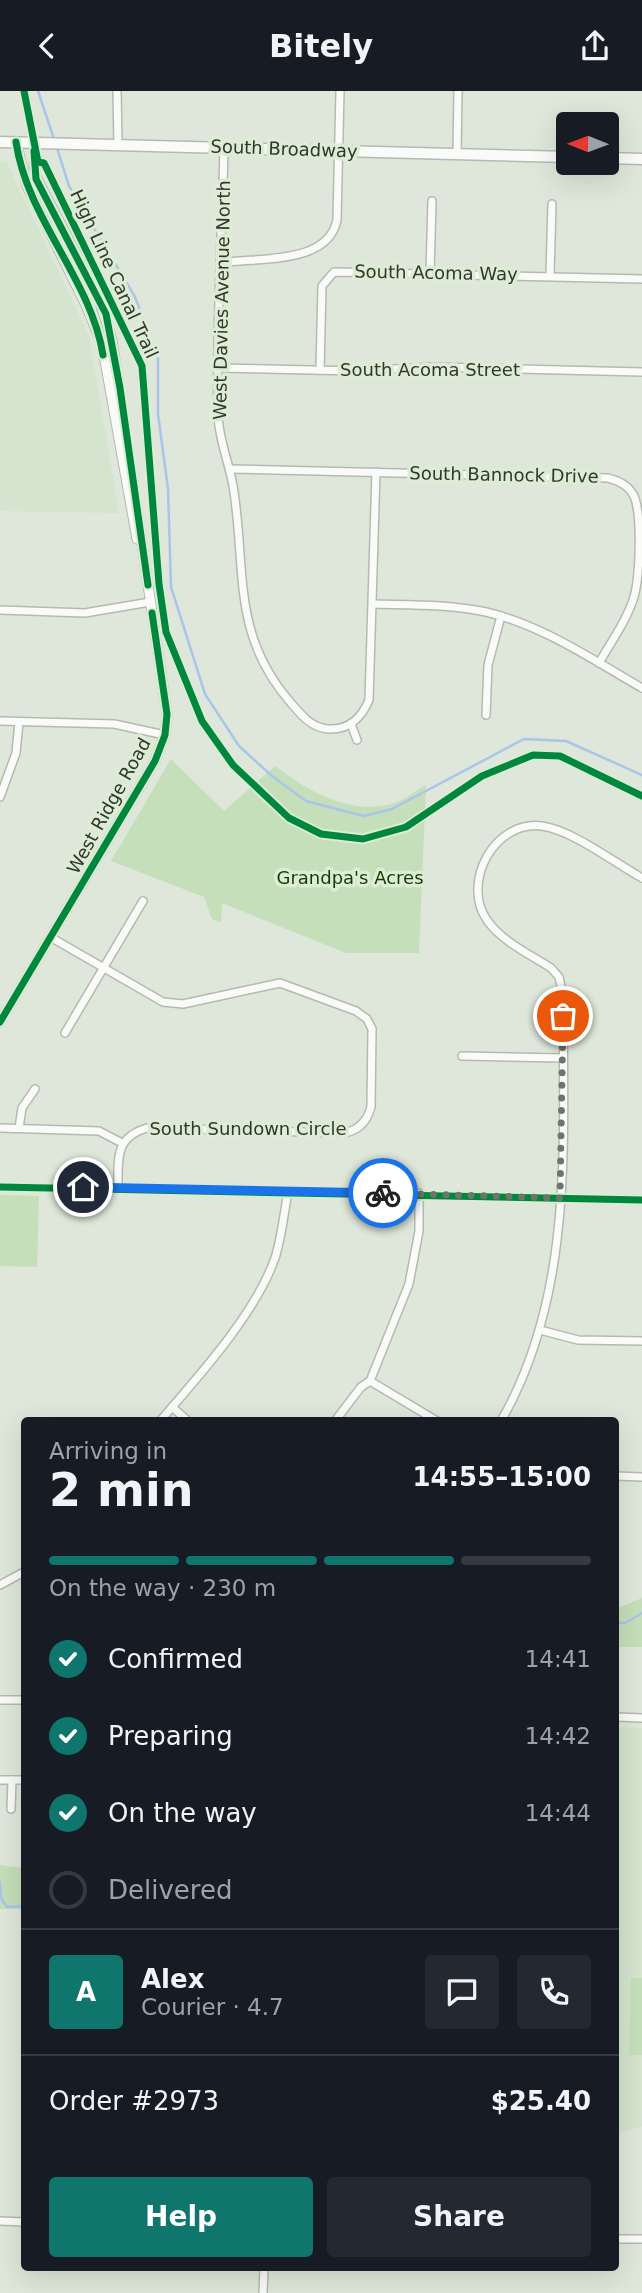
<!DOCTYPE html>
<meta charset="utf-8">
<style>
body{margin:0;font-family:"DejaVu Sans",sans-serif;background:#242831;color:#f1f3f6;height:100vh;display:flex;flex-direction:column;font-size:26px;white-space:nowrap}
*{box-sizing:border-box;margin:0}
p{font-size:23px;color:#9ea1a6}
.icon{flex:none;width:38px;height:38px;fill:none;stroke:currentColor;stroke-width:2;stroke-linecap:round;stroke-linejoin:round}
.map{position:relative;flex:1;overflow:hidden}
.side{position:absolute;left:21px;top:1326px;width:598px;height:854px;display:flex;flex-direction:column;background:#171b24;border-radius:7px;box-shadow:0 7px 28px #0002}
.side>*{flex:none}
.needle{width:46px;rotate:271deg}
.tools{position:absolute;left:556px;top:21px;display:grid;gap:14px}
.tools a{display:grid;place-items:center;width:63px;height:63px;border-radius:7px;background:#171b24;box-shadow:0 7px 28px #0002;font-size:35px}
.pin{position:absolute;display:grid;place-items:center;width:60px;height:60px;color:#fff;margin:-30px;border:4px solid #fff;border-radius:50%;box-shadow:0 2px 7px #0007}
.courier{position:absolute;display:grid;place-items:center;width:70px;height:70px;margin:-35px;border:5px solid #1a73e8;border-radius:50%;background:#fff;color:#222;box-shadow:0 2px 9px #0007}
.headline em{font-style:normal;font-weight:700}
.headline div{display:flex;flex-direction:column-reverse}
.headline{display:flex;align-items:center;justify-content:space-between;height:119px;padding:0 28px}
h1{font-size:46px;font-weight:700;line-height:52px}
.bar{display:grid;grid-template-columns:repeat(4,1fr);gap:10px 7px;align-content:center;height:84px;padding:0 28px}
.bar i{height:9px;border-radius:5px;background:#363941}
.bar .selected{background:#0f766e}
.bar p{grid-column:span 4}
.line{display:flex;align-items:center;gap:18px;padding:0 28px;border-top:2px solid #363941}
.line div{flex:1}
.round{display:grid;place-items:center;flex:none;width:74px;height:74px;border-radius:7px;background:#242831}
ol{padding:0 28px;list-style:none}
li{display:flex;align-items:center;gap:21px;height:77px}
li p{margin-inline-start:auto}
li .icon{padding:7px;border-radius:50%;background:#0f766e;color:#fff;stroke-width:4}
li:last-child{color:#9ea1a6}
li i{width:38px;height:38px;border:4px solid #363941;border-radius:50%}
.button{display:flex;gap:14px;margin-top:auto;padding:14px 28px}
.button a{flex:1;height:80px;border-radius:7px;background:#0f766e;color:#fff;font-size:28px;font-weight:700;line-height:80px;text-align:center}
.button a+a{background:#242831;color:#f1f3f6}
header{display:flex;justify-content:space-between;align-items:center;height:91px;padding:0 28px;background:#171b24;font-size:32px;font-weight:700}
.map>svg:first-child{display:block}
.built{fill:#d4e4ce}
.green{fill:#c5dfba}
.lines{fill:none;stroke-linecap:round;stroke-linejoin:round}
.stream{stroke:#aac5e9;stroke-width:2.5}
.minor-casing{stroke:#b4bab1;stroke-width:10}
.tertiary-casing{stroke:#b4bab1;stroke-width:11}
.primary-casing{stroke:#b4bab1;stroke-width:13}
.minor{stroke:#fafbf9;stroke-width:7}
.tertiary{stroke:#fafbf9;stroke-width:9}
.primary{stroke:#fafbf9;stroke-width:10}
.cycleway-casing{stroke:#dcecd5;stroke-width:11}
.cycleway{stroke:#00873e;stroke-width:7}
.done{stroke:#6e756a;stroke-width:7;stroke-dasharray:0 12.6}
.route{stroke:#1a73e8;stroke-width:9}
.labels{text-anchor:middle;stroke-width:7;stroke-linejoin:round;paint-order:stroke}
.street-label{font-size:18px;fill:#31372e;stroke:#dcecd5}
.park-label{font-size:18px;fill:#163b00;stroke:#dcecd5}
</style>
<header><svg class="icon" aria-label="back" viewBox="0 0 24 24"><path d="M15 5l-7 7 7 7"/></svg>Bitely<svg class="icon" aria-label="share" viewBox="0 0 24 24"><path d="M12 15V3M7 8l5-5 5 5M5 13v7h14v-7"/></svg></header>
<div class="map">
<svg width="642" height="2202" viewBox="0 0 642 2202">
<rect width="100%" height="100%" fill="#dee7da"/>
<g class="built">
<polygon points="0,70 6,70 89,245 119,422 0,420"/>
<polygon points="616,1636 642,1637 642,2035 616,2043"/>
</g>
<g class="green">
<path d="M 171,668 L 224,720 L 275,675 C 309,700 347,724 392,713 C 403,710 415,700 426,694 L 419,862 L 346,862 L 222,812 L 221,831 L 212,828 L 204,806 L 111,770 Z"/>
<polygon points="0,1104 39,1105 37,1176 0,1175"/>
<polygon points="642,1507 642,1556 619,1556 618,1517"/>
<polygon points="0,1774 24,1777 24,1818 0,1818"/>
<polygon points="631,1887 642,1887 642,1964 629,1964"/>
</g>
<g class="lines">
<g class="stream">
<polyline points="38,0 54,48"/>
<polyline points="57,57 69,95 135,206 158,267 158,323 168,398 171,496 205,603 239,655 272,685 306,710 364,725 392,718 524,648 566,650 642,684"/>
<polyline points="616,1532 625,1532 642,1522"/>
<polyline points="0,1791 1,1807 7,1816 23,1815 24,1806"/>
</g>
<g class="minor-casing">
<g id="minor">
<polyline points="117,0 118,54"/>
<path d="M 224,57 C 222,145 216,235 218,323 C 218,348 231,376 234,401 C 246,481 232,545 291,612 C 302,625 312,637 329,638 C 349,639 362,626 369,609 L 376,381"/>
<polyline points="457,63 458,0"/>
<path d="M 221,172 C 259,166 328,174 337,129 L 340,0"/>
<polyline points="430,182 432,110"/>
<polyline points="550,184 552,113"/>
<polyline points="219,277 356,280 434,276 642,281"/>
<polyline points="320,279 322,195 334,181 642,188"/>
<path d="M 230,378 L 608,387 C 619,390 628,394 634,405 C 642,423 640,485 634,506 C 627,529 611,551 599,572"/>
<path d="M 373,513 C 410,514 449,513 486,521 C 542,534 593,569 642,597"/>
<polyline points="0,519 85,522 150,511"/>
<polyline points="486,624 488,574 501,525"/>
<polyline points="0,630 114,633 165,644"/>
<polyline points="351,633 357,649"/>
<polyline points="0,706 16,662 19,631"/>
<path d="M 52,847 L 163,911 L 183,913 L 280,892 L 356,920 L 367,928 L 372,938 L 371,1016 C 367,1031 358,1040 343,1042 L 147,1037 C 115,1046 118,1068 118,1097"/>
<polyline points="65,942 143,810"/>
<polyline points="462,965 563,967"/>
<polyline points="0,1037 99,1040 122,1052"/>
<polyline points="19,1037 22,1017 35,998"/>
<polyline points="0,1096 642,1109"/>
<polyline points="540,1239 578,1249 642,1250"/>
<polyline points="370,1290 437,1330"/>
<polyline points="172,1316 188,1330"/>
<path d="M 160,1330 C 199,1285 258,1220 276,1164 C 282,1143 284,1122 288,1101"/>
<polyline points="335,1330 361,1296 370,1290 409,1193 419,1140 419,1102"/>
<path d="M 501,1330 C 575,1202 563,1046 563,904 L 559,886 L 551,877 C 531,864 501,850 487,829 C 461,792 494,729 542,735 C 572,739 615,772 642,787"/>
<polyline points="616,1385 642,1386"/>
<polyline points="0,1494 24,1481"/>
<polyline points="0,1609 24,1609"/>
<polyline points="616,1626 642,1627"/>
<polyline points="0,1689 24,1689"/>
<polyline points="11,1718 12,1689"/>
<polyline points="0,2130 24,2131"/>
<polyline points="616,2148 642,2148"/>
<polyline points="263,2202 264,2177"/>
</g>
</g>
<g class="tertiary-casing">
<g id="tertiary">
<polyline points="16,51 27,95 85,212 102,253 137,448"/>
<polyline points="0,931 155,670 165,644 167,623 112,249 98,205 34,82 35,52"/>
</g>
</g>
<g class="primary-casing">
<g id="primary">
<polyline points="0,51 569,66"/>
<polyline points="607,67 642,68"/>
</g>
</g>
<use href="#minor" class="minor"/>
<use href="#tertiary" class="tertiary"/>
<use href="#primary" class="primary"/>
<g class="cycleway-casing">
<g id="cycleway">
<polyline points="24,0 38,71 44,72 142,275 159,493 166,541 202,630 233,674 289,727 321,743 363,748 406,736 482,685 533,664 560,665 642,705"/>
<path d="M 16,51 C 27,128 91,188 103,264"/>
<polyline points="34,60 36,88 106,223 120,297 148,494"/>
<polyline points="0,931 155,670 165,644 167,623 152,522"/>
<polyline points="0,1096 642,1109"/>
</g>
</g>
<use href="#cycleway" class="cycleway"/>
</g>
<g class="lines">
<polyline class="done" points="383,1102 560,1107 563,925"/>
<polyline class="route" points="83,1096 383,1102"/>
</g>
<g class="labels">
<g class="street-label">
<text transform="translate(284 58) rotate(2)" y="6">South Broadway</text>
<text transform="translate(436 182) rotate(1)" y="6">South Acoma Way</text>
<text transform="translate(114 183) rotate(65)" y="6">High Line Canal Trail</text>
<text transform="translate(222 209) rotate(-89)" y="6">West Davies Avenue North</text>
<text x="430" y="285">South Acoma Street</text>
<text transform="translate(504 384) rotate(1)" y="6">South Bannock Drive</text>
<text transform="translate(109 715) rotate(-61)" y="6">West Ridge Road</text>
<text x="248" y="1044">South Sundown Circle</text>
</g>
<g class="park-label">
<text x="350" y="793">Grandpa's Acres</text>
</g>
</g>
</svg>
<div class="tools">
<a><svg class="needle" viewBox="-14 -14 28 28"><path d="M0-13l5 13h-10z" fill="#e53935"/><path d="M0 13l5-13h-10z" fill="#9ea1a6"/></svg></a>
</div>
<div class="pin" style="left:563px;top:925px;background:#ea580c"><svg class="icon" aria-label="bag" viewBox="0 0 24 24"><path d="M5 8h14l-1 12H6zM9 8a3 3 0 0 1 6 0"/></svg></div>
<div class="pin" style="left:83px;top:1096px;background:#1f2937"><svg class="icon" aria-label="home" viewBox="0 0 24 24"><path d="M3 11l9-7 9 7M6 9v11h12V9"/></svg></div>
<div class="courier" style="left:383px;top:1102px"><svg class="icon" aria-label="bike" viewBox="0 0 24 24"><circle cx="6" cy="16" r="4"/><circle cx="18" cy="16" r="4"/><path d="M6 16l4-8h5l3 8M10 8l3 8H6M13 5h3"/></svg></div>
<section class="side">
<div class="headline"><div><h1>2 min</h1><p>Arriving in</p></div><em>14:55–15:00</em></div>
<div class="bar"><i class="selected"></i><i class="selected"></i><i class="selected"></i><i></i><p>On the way · 230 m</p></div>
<ol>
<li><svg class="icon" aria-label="check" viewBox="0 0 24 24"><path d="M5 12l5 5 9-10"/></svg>Confirmed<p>14:41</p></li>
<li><svg class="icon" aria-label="check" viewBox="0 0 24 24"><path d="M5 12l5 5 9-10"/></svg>Preparing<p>14:42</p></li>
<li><svg class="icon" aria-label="check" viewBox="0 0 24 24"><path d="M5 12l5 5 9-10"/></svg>On the way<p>14:44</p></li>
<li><i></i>Delivered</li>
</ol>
<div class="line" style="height:126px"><b class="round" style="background:#0f766e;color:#fff">A</b><div><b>Alex</b><p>Courier · 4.7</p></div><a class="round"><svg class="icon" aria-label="chat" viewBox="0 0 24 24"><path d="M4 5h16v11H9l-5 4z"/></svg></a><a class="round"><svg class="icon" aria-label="phone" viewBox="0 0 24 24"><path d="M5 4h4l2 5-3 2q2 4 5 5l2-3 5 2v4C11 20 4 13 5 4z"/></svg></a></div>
<div class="line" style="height:91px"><div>Order #2973</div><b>$25.40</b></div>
<div class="button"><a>Help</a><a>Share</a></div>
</section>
</div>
